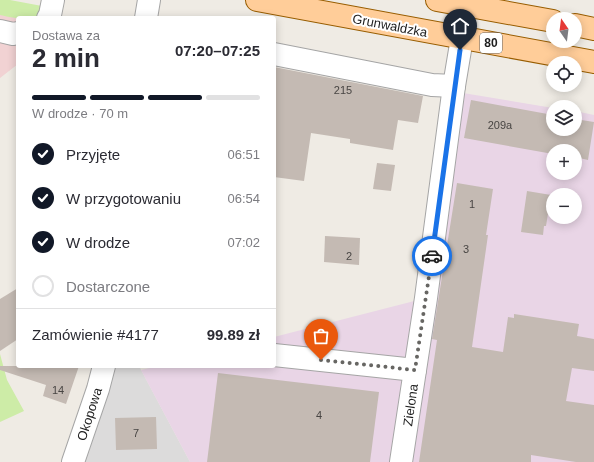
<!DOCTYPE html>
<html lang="pl">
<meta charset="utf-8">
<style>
body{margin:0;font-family:Helvetica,sans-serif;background:#f7f7f7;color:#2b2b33;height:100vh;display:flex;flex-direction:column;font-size:15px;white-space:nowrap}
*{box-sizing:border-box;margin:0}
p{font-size:13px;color:#7c7c81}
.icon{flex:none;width:22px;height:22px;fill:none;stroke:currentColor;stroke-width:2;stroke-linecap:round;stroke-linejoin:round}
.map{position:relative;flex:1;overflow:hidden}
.side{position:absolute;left:16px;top:16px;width:260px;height:352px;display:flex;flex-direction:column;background:#fff;border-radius:4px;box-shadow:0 2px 10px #0003}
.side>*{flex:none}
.needle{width:26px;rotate:346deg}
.buttons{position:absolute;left:546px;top:12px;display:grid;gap:8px}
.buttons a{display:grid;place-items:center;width:36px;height:36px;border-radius:50%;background:#fff;box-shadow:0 2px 10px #0003;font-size:20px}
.pin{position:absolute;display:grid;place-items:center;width:34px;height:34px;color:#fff;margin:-41px -17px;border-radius:50% 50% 50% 0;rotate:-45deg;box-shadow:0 0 4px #0007}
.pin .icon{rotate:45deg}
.courier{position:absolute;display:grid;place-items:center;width:40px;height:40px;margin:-20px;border:3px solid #1a73e8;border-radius:50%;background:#fff;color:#222;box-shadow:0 1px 5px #0007}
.overview em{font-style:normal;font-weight:600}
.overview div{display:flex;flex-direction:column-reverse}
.overview{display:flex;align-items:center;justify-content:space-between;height:68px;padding:0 16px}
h1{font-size:26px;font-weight:600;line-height:30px}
.bar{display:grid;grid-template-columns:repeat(4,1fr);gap:6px 4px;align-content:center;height:48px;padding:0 16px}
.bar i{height:5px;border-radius:3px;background:#e1e1e2}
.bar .on{background:#111827}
.bar p{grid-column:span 4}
.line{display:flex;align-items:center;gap:10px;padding:0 16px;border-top:1px solid #e1e1e2}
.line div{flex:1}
ol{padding:0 16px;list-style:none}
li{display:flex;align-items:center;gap:12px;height:44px}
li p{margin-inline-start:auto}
li .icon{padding:4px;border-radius:50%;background:#111827;color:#fff;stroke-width:4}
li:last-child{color:#7c7c81}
li i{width:22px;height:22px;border:2px solid #e1e1e2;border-radius:50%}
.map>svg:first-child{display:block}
.residential{fill:#dcdbdb}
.commercial{fill:#f1d2d3}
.industrial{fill:#e9d5e6;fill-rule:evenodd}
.grass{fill:#cdeca7}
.building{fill:#c4bab3}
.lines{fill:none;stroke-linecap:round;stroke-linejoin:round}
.minor-casing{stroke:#a5a5a5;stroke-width:24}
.major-casing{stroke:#985d00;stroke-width:24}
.minor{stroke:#fff;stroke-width:22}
.major{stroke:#ffcd99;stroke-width:22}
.done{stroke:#676663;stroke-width:4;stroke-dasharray:0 7.2}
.route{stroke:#1a73e8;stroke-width:5}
.labels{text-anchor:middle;stroke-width:4;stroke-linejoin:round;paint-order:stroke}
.number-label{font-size:11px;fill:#484543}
.shield{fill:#fff;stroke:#626262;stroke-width:1}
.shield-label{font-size:12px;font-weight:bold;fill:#1e1e1e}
.street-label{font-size:13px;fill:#1e1e1e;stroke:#fff}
</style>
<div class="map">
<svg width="594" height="462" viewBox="0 0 594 462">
<rect width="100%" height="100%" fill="#efebe4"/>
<polygon class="residential" points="113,366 139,366 190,462 83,462 89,452"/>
<polygon class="commercial" points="0,9 44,18 18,18 18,64 0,78"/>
<path class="industrial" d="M 463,93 L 553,108 L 553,129 L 575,129 L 575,111 L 594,115 L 594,462 L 190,462 L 141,370 L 158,366 L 274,366 L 274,337 L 426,298 ZM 553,151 L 575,151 L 575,173 L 553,173 ZM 553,195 L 575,195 L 575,217 L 553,217 Z"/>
<g class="grass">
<path d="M 0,0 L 10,0 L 42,6 C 41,10 40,16 36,18 C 29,21 8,17 0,15 Z"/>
<polygon points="0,354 7,380 24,411 0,422"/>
</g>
<g class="building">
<polygon points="274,67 423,96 418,123 398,120 393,150 350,143 350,139 311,133 304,181 274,177"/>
<polygon points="471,100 553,115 553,129 575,129 575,119 594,122 588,160 575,157 575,151 553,151 553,154 464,138"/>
<polygon points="377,163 395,165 391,191 373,189"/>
<polygon points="457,183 493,189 486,235 488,235 472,347 503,352 508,317 514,318 514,314 579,324 577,336 594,339 594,371 572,368 566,401 594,405 594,462 576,462 531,455 531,462 419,462 437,340 432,339"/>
<polygon points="527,191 551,195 546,226 544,226 543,235 521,232"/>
<polygon points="325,236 360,238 359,265 324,262"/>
<polygon points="18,288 18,339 0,351 0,299"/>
<polygon points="0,366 79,366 66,404 43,396 46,385 0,370"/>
<polygon points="218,373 379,392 370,462 207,462"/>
<polygon points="156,417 157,449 116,450 115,418"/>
</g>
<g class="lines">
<g class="minor-casing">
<g id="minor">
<polyline points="48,18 50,15 53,0"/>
<polyline points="146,18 149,0"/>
<polyline points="0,31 13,34 18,33"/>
<polyline points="274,54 432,85 454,86"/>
<polyline points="274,355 415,370"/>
<polyline points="73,462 98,389 104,366"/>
<polyline points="401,462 426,298 454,86 462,38"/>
</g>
</g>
<g class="major-casing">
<g id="major">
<polyline points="257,0 594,62"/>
<polyline points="437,0 553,21"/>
<polyline points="575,25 594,29"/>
</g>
</g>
<use href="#minor" class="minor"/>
<use href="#major" class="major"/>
</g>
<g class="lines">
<polyline class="done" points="321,360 415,370 432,256"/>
<polyline class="route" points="432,256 460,50"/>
</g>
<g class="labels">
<g class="number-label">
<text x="343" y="94">215</text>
<text x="500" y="129">209a</text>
<text x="472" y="208">1</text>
<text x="466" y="253">3</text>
<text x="349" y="260">2</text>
<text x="58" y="394">14</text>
<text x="319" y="419">4</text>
<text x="136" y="437">7</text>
</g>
<rect class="shield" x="480" y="33" width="22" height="20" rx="3"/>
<g class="shield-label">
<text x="491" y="47">80</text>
</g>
<g class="street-label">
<text transform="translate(390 25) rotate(11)" y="5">Grunwaldzka</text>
<text transform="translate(410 405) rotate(-82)" y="5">Zielona</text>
<text transform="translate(89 414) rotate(-72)" y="5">Okopowa</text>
</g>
</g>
</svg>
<div class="buttons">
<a><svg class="needle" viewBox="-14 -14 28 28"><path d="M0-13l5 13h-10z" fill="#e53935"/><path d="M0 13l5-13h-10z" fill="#7c7c81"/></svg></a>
<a><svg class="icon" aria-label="locate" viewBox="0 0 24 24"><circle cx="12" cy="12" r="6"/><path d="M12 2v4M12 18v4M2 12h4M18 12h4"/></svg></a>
<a><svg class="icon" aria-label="layers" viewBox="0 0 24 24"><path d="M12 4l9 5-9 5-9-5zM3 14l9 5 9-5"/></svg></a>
<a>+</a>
<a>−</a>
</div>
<div class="pin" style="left:321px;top:360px;background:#ea580c"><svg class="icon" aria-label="bag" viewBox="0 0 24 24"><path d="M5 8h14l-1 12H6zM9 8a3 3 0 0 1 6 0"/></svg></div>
<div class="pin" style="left:460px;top:50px;background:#1f2937"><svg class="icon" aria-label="home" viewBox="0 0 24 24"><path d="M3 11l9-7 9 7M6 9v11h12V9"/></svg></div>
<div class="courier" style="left:432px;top:256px"><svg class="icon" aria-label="car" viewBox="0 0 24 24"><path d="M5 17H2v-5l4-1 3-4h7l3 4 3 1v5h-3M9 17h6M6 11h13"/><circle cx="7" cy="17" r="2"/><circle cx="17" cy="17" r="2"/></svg></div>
<section class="side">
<div class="overview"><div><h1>2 min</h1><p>Dostawa za</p></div><em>07:20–07:25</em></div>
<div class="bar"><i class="on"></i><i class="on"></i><i class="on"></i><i></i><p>W drodze · 70 m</p></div>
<ol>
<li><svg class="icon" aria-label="check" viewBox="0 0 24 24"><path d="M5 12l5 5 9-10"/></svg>Przyjęte<p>06:51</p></li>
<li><svg class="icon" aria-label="check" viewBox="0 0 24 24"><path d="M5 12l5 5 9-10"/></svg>W przygotowaniu<p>06:54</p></li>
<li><svg class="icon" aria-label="check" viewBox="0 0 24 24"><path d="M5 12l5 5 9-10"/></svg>W drodze<p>07:02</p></li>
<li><i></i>Dostarczone</li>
</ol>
<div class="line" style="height:52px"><div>Zamówienie #4177</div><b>99.89 zł</b></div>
</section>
</div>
